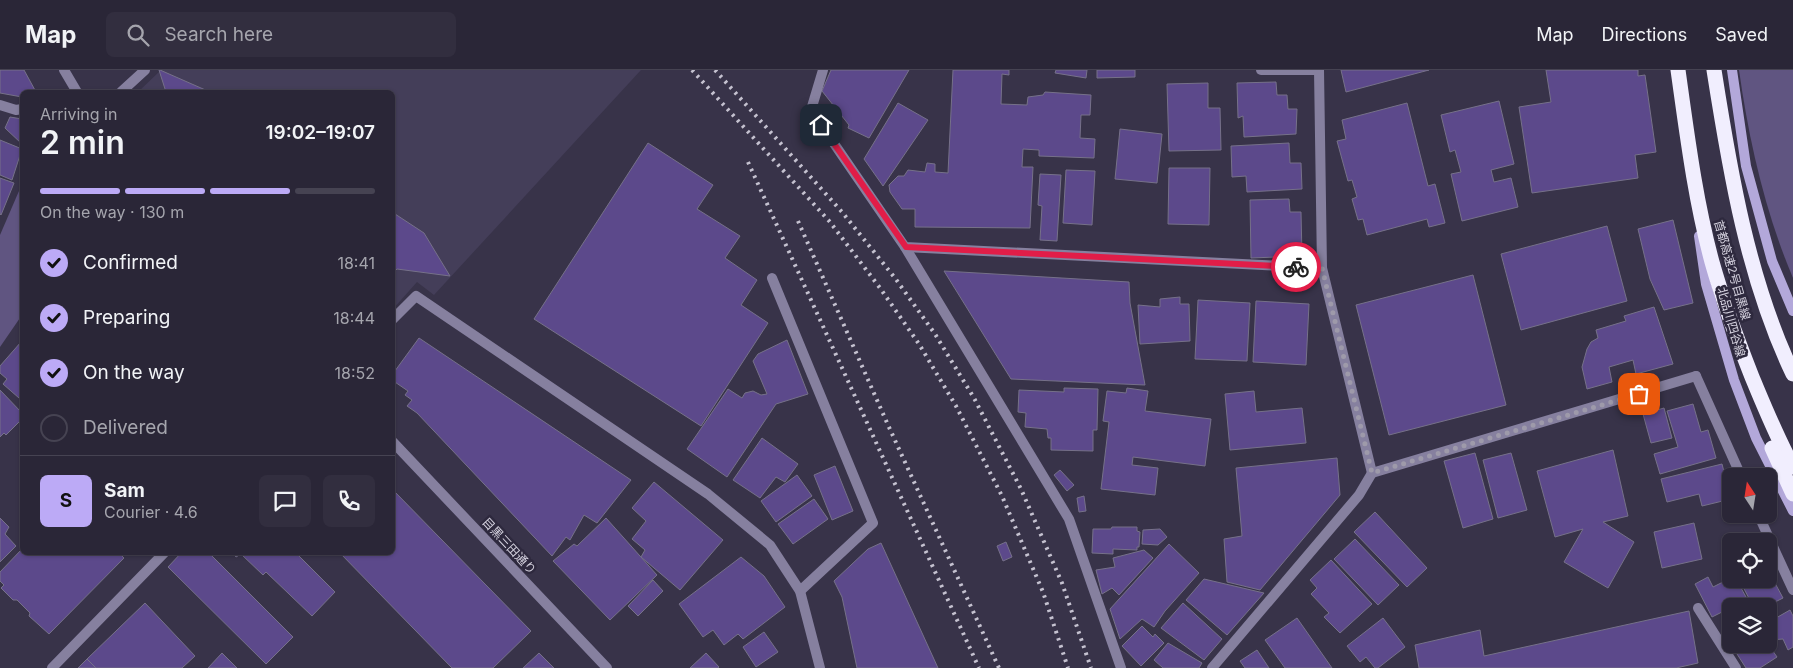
<!DOCTYPE html>
<meta charset="utf-8">
<style>
body{margin:0;font-family:Inter,"Noto Sans JP",sans-serif;background:#322e3f;color:#f1f3f6;height:100vh;display:flex;flex-direction:column;font-size:19px;white-space:nowrap}
*{box-sizing:border-box;margin:0}
p{font-size:16px;color:#a5a5ad}
.icon{flex:none;width:28px;height:28px;fill:none;stroke:currentColor;stroke-width:2;stroke-linecap:round;stroke-linejoin:round}
.map{position:relative;flex:1;overflow:hidden}
.drawer{position:absolute;left:20px;top:20px;width:375px;height:465px;display:flex;flex-direction:column;background:#2a2637;border-radius:8px;box-shadow:0 1px 4px #0004,0 0 0 1px #464352}
.drawer>*{flex:none}
.needle{width:32px;rotate:348deg}
.controls{position:absolute;left:1722px;top:398px;display:grid;gap:10px}
.controls a{display:grid;place-items:center;width:55px;height:55px;border-radius:8px;background:#2a2637;box-shadow:0 1px 4px #0004,0 0 0 1px #464352;font-size:25px}
.pin{position:absolute;display:grid;place-items:center;width:42px;height:42px;color:#fff;margin:-21px;border-radius:10px;box-shadow:0 2px 8px #0006}
.courier{position:absolute;display:grid;place-items:center;width:50px;height:50px;margin:-25px;border:4px solid #e11d48;border-radius:50%;background:#fff;color:#222;box-shadow:0 1px 6px #0007}
.overview em{font-style:normal;font-weight:600}
.overview div{display:flex;flex-direction:column-reverse}
.overview{display:flex;align-items:center;justify-content:space-between;height:85px;padding:0 20px}
h1{font-size:32px;font-weight:600;line-height:38px}
.bar{display:grid;grid-template-columns:repeat(4,1fr);gap:8px 5px;align-content:center;height:60px;padding:0 20px}
.bar i{height:6px;border-radius:4px;background:#464352}
.bar .selected{background:#bcaaf6}
.bar p{grid-column:span 4}
.line{display:flex;align-items:center;gap:12px;padding:0 20px;border-top:1px solid #464352}
.line div{flex:1}
.round{display:grid;place-items:center;flex:none;width:52px;height:52px;border-radius:8px;background:#322e3f}
ol{padding:0 20px;list-style:none}
li{display:flex;align-items:center;gap:15px;height:55px}
li p{margin-inline-start:auto}
li .icon{padding:5px;border-radius:50%;background:#bcaaf6;color:#111;stroke-width:4}
li:last-child{color:#a5a5ad}
li i{width:28px;height:28px;border:2px solid #464352;border-radius:50%}
header{display:flex;align-items:center;gap:30px;box-sizing:border-box;height:70px;padding:0 25px;background:#2a2637;border-bottom:1px solid #464352}
header strong{font-size:24px}
nav{display:flex;gap:28px;margin-inline-start:auto;font-size:18px}
.search{width:350px;height:45px;background:#322e3f;display:flex;align-items:center;gap:12px;box-sizing:border-box;padding:0 18px;border-radius:8px;color:#a5a5ad;font-size:19px}
.map>svg:first-child{display:block}
.built{fill:#443e59}
.green{fill:#605581}
.building{fill:#5c498b;stroke:#767189}
.lines{fill:none;stroke-linecap:round;stroke-linejoin:round}
.service{stroke:#86809f;stroke-width:10}
.minor{stroke:#86809f;stroke-width:10}
.tertiary{stroke:#86809f;stroke-width:10}
.secondary{stroke:#b3a8da;stroke-width:10}
.motorway{stroke:#f1eefe;stroke-width:15}
.rail{stroke:#c5c2d0;stroke-width:4;stroke-dasharray:2.5 5;stroke-linecap:butt}
.done{stroke:#9e9aaa;stroke-width:5;stroke-dasharray:0 9}
.route{stroke:#e11d48;stroke-width:6}
.labels{text-anchor:middle;stroke-width:5;stroke-linejoin:round;paint-order:stroke}
.street-label{font-size:12px;fill:#d5d2df;stroke:#2e293e}
</style>
<header>
<strong>Map</strong>
<div class="search"><svg class="icon" aria-label="search" viewBox="0 0 24 24"><circle cx="10" cy="10" r="6"/><path d="M15 15l6 6"/></svg>Search here</div>
<nav><a>Map</a><a>Directions</a><a>Saved</a></nav>
</header>
<div class="map">
<svg width="1793" height="598" viewBox="0 0 1793 598">
<rect width="100%" height="100%" fill="#383349"/>
<polygon class="built" points="161,0 641,0 434,225 417,212 393,239 392,22 138,22"/>
<g class="green">
<path d="M 1739,0 L 1793,0 L 1793,208 C 1765,142 1749,71 1739,0 Z"/>
<polygon points="22,114 22,245 0,277 0,165"/>
</g>
<g class="building">
<polygon points="0,0 24,0 36,22 22,22 22,27 0,23"/>
<polygon points="159,0 160,0 210,22 166,22"/>
<polygon points="831,0 909,0 869,68 848,58 849,55 822,21"/>
<polygon points="953,0 1009,0 1009,5 1002,4 1001,34 1027,35 1028,27 1043,25 1045,22 1091,25 1090,45 1081,45 1080,68 1095,69 1094,88 1039,86 1039,80 1023,79 1022,97 1033,97 1030,158 915,157 915,139 902,139 890,122 889,115 898,106 904,106 908,100 925,102 927,93 935,94 935,102 948,103"/>
<polygon points="1056,0 1087,0 1086,8 1055,3"/>
<polygon points="1097,0 1135,0 1135,7 1097,8"/>
<polygon points="1341,0 1429,0 1346,22"/>
<polygon points="1546,0 1638,0 1638,6 1645,5 1656,82 1635,85 1638,108 1532,123 1519,37 1551,32"/>
<polygon points="1276,12 1277,25 1287,25 1288,39 1297,39 1296,64 1244,67 1243,46 1238,48 1237,13"/>
<polygon points="1208,13 1208,38 1220,38 1221,80 1169,81 1167,14"/>
<polygon points="1499,31 1514,94 1491,100 1494,112 1511,108 1518,137 1462,151 1451,104 1461,102 1455,80 1450,82 1441,45"/>
<polygon points="898,33 928,50 883,116 864,89"/>
<polygon points="1407,33 1428,116 1435,114 1445,153 1429,157 1427,149 1367,165 1363,149 1358,150 1352,129 1357,127 1352,110 1348,111 1337,71 1346,69 1342,50"/>
<polygon points="10,47 22,49 22,74 5,58"/>
<polygon points="1120,59 1162,64 1157,113 1115,109"/>
<polygon points="0,70 22,79 12,110 0,105"/>
<polygon points="648,73 713,115 697,139 740,166 725,188 757,210 741,235 768,253 701,356 534,249"/>
<polygon points="1289,73 1290,93 1301,93 1302,119 1247,122 1246,106 1232,107 1231,76"/>
<polygon points="1169,98 1210,98 1209,155 1168,154"/>
<polygon points="1066,100 1095,101 1092,155 1063,153"/>
<polygon points="1040,104 1061,105 1057,171 1040,170 1042,136 1038,135"/>
<polygon points="0,108 14,113 1,145 0,144"/>
<polygon points="1289,129 1290,142 1301,142 1302,186 1251,188 1250,130"/>
<polygon points="392,142 424,163 450,206 397,199 392,204"/>
<polygon points="1673,150 1693,233 1664,240 1650,209 1638,159"/>
<polygon points="1607,156 1627,231 1521,260 1501,184"/>
<polygon points="944,201 1129,212 1130,233 1145,315 1011,309"/>
<polygon points="1473,205 1506,335 1389,365 1356,235"/>
<polygon points="1180,227 1180,234 1189,234 1190,271 1140,274 1138,235 1160,237 1160,229"/>
<polygon points="1198,230 1250,233 1247,291 1195,289"/>
<polygon points="1256,231 1309,234 1306,295 1253,292"/>
<polygon points="1654,237 1673,294 1636,304 1633,290 1609,297 1612,312 1587,319 1582,297 1587,279 1591,272 1598,268 1596,260 1626,251 1624,246"/>
<polygon points="419,268 631,410 597,453 584,445 570,470 566,467 552,486 417,343 407,336 412,330 405,325 408,321 392,310 392,305"/>
<polygon points="787,270 808,324 776,334 727,407 687,379 728,319 742,328 745,323 753,321 761,325 767,324 753,291 758,284"/>
<polygon points="21,272 22,273 22,323 19,328 3,314 7,309 0,303 0,296"/>
<polygon points="1064,318 1098,319 1097,360 1093,360 1093,381 1051,380 1051,368 1048,368 1047,359 1025,357 1026,343 1018,342 1019,320 1064,322"/>
<polygon points="1127,318 1148,321 1145,341 1211,349 1205,396 1133,387 1132,395 1158,398 1155,425 1101,419 1109,352 1103,351 1107,321 1126,323"/>
<polygon points="0,320 22,343 22,349 6,365 4,363 0,367"/>
<polygon points="1254,321 1256,342 1302,338 1306,373 1230,380 1225,324"/>
<polygon points="1693,334 1701,362 1708,360 1716,388 1660,404 1654,384 1678,377 1667,341"/>
<polygon points="1664,338 1672,368 1651,373 1643,344"/>
<polygon points="762,368 798,394 785,412 776,407 760,428 733,410"/>
<polygon points="1613,380 1628,446 1603,452 1634,472 1608,518 1564,492 1583,459 1555,467 1537,401"/>
<polygon points="1475,383 1493,449 1463,458 1444,391"/>
<polygon points="1511,383 1527,440 1498,448 1483,390"/>
<polygon points="1337,388 1340,425 1260,520 1227,512 1224,469 1242,466 1236,398"/>
<polygon points="1722,394 1731,429 1702,436 1699,424 1667,432 1661,409"/>
<polygon points="835,396 853,441 832,450 814,405"/>
<polygon points="1060,400 1074,415 1067,421 1054,405"/>
<polygon points="797,405 812,426 776,452 761,431"/>
<polygon points="654,412 723,470 680,520 641,487 645,480 632,469 646,451 632,438"/>
<polygon points="394,421 531,561 493,598 452,598 339,482 392,482 392,422"/>
<polygon points="1084,426 1086,441 1079,442 1077,428"/>
<polygon points="814,429 828,449 793,474 778,454"/>
<polygon points="1375,442 1427,498 1407,517 1354,462"/>
<polygon points="0,448 9,457 5,464 16,476 0,492"/>
<polygon points="606,448 657,505 610,550 553,491 574,474 577,476"/>
<polygon points="1694,453 1702,489 1662,498 1654,462"/>
<polygon points="1112,457 1137,457 1137,461 1140,462 1139,477 1137,477 1137,480 1113,479 1113,484 1092,483 1093,459 1111,459"/>
<polygon points="1160,459 1167,467 1158,475 1142,474 1143,460"/>
<polygon points="1355,469 1399,515 1378,535 1334,489"/>
<polygon points="1006,472 1012,487 1003,491 997,476"/>
<polygon points="881,473 938,598 857,598 842,527 834,511 868,479"/>
<polygon points="1169,474 1199,503 1165,541 1154,557 1142,549 1120,569 1110,539"/>
<polygon points="22,479 22,482 118,482 124,488 49,564 29,546 30,543 17,530 13,530 1,518 4,515 0,511 0,502"/>
<polygon points="1144,480 1153,488 1119,525 1112,518 1102,524 1096,500 1115,497 1113,488"/>
<polygon points="182,482 208,482 293,567 266,594 168,497"/>
<polygon points="232,482 295,482 335,522 312,546 266,502 263,505 241,484 236,487"/>
<polygon points="741,487 764,506 785,537 743,569 738,564 724,575 713,560 703,567 679,534"/>
<polygon points="1331,490 1372,534 1340,563 1324,547 1329,543 1311,524 1317,518 1310,510"/>
<polygon points="1769,502 1783,528 1767,536 1753,536 1741,513 1749,509 1769,509"/>
<polygon points="1708,507 1713,517 1731,508 1736,509 1751,536 1731,536 1731,545 1728,539 1712,547 1695,514"/>
<polygon points="1204,509 1264,523 1227,565 1186,530"/>
<polygon points="653,510 663,521 638,546 628,536"/>
<polygon points="145,533 195,586 182,598 96,598 87,589"/>
<polygon points="1183,533 1222,569 1204,590 1161,558"/>
<polygon points="1790,540 1793,546 1793,577 1788,580 1783,569 1770,570 1769,567 1769,552"/>
<polygon points="1689,541 1698,593 1676,598 1419,598 1415,575 1480,560 1484,586"/>
<polygon points="1297,548 1332,598 1285,598 1265,570"/>
<polygon points="1383,548 1405,577 1378,598 1375,598 1366,587 1360,592 1347,576"/>
<polygon points="1142,556 1153,567 1155,564 1164,573 1141,596 1122,576"/>
<polygon points="764,562 778,582 756,597 743,577"/>
<polygon points="1168,573 1202,593 1199,598 1163,598 1154,590"/>
<polygon points="1730,573 1768,574 1777,587 1760,598 1746,598"/>
<polygon points="1257,580 1269,598 1245,598 1240,591"/>
<polygon points="222,583 237,598 208,598"/>
<polygon points="539,583 554,598 523,598"/>
<polygon points="706,583 719,597 718,598 690,598"/>
<polygon points="87,589 96,598 78,598"/>
</g>
<g class="lines">
<g class="service">
<polyline points="1261,0 1319,0"/>
<polyline points="121,22 145,0"/>
<polyline points="905,177 1069,449 1121,598"/>
<polyline points="772,208 873,453 800,521"/>
<polyline points="1696,306 1741,406"/>
<polyline points="1758,444 1793,520"/>
</g>
<g class="minor">
<polyline points="823,0 811,40 905,177 1322,198"/>
<polyline points="1319,0 1322,198 1372,403 1696,306"/>
<polyline points="0,35 16,40 22,39"/>
<polyline points="392,250 416,226 708,424 770,475 800,521 820,598"/>
<polyline points="1698,538 1736,598"/>
<polyline points="52,598 165,482"/>
<polyline points="1212,598 1359,425 1372,403"/>
</g>
<g class="tertiary">
<polyline points="64,0 77,22"/>
<polyline points="392,371 607,598"/>
</g>
<g class="secondary">
<polyline points="1732,0 1746,96 1772,191 1793,241"/>
<polyline points="1699,166 1706,214 1734,310 1756,368 1793,441"/>
</g>
<g class="motorway">
<path d="M 1678,0 C 1687,64 1695,129 1712,192 C 1723,231 1737,269 1752,307 C 1765,338 1777,368 1793,397"/>
<path d="M 1714,0 C 1730,102 1748,210 1793,304"/>
<polyline points="1772,378 1793,424"/>
</g>
<g class="rail">
<polyline points="692,0 830,152 880,218 919,274 956,336 1002,426 1043,522 1068,598"/>
<polyline points="715,0 842,142 895,208 935,264 974,328 1021,419 1062,513 1091,598"/>
<polyline points="748,92 979,598"/>
<polyline points="798,151 888,355 999,598"/>
</g>
</g>
<g class="lines">
<polyline class="done" points="1296,197 1322,198 1372,403 1639,324"/>
<polyline class="route" points="821,55 906,177 1296,197"/>
</g>
<g class="labels">
<g class="street-label">
<text transform="translate(1732 200) rotate(74)" y="4">首都高速2号目黒線</text>
<text transform="translate(1731 252) rotate(74)" y="4">北品川四谷線</text>
<text transform="translate(509 476) rotate(47)" y="4">目黒三田通り</text>
</g>
</g>
</svg>
<div class="controls">
<a><svg class="needle" viewBox="-14 -14 28 28"><path d="M0-13l5 13h-10z" fill="#e53935"/><path d="M0 13l5-13h-10z" fill="#a5a5ad"/></svg></a>
<a><svg class="icon" aria-label="locate" viewBox="0 0 24 24"><circle cx="12" cy="12" r="6"/><path d="M12 2v4M12 18v4M2 12h4M18 12h4"/></svg></a>
<a><svg class="icon" aria-label="layers" viewBox="0 0 24 24"><path d="M12 4l9 5-9 5-9-5zM3 14l9 5 9-5"/></svg></a>
</div>
<div class="pin" style="left:1639px;top:324px;background:#ea580c"><svg class="icon" aria-label="bag" viewBox="0 0 24 24"><path d="M5 8h14l-1 12H6zM9 8a3 3 0 0 1 6 0"/></svg></div>
<div class="pin" style="left:821px;top:55px;background:#1f2937"><svg class="icon" aria-label="home" viewBox="0 0 24 24"><path d="M3 11l9-7 9 7M6 9v11h12V9"/></svg></div>
<div class="courier" style="left:1296px;top:197px"><svg class="icon" aria-label="bike" viewBox="0 0 24 24"><circle cx="6" cy="16" r="4"/><circle cx="18" cy="16" r="4"/><path d="M6 16l4-8h5l3 8M10 8l3 8H6M13 5h3"/></svg></div>
<section class="drawer">
<div class="overview"><div><h1>2 min</h1><p>Arriving in</p></div><em>19:02–19:07</em></div>
<div class="bar"><i class="selected"></i><i class="selected"></i><i class="selected"></i><i></i><p>On the way · 130 m</p></div>
<ol>
<li><svg class="icon" aria-label="check" viewBox="0 0 24 24"><path d="M5 12l5 5 9-10"/></svg>Confirmed<p>18:41</p></li>
<li><svg class="icon" aria-label="check" viewBox="0 0 24 24"><path d="M5 12l5 5 9-10"/></svg>Preparing<p>18:44</p></li>
<li><svg class="icon" aria-label="check" viewBox="0 0 24 24"><path d="M5 12l5 5 9-10"/></svg>On the way<p>18:52</p></li>
<li><i></i>Delivered</li>
</ol>
<div class="line" style="height:90px"><b class="round" style="background:#bcaaf6;color:#111">S</b><div><b>Sam</b><p>Courier · 4.6</p></div><a class="round"><svg class="icon" aria-label="chat" viewBox="0 0 24 24"><path d="M4 5h16v11H9l-5 4z"/></svg></a><a class="round"><svg class="icon" aria-label="phone" viewBox="0 0 24 24"><path d="M5 4h4l2 5-3 2q2 4 5 5l2-3 5 2v4C11 20 4 13 5 4z"/></svg></a></div>
</section>
</div>
